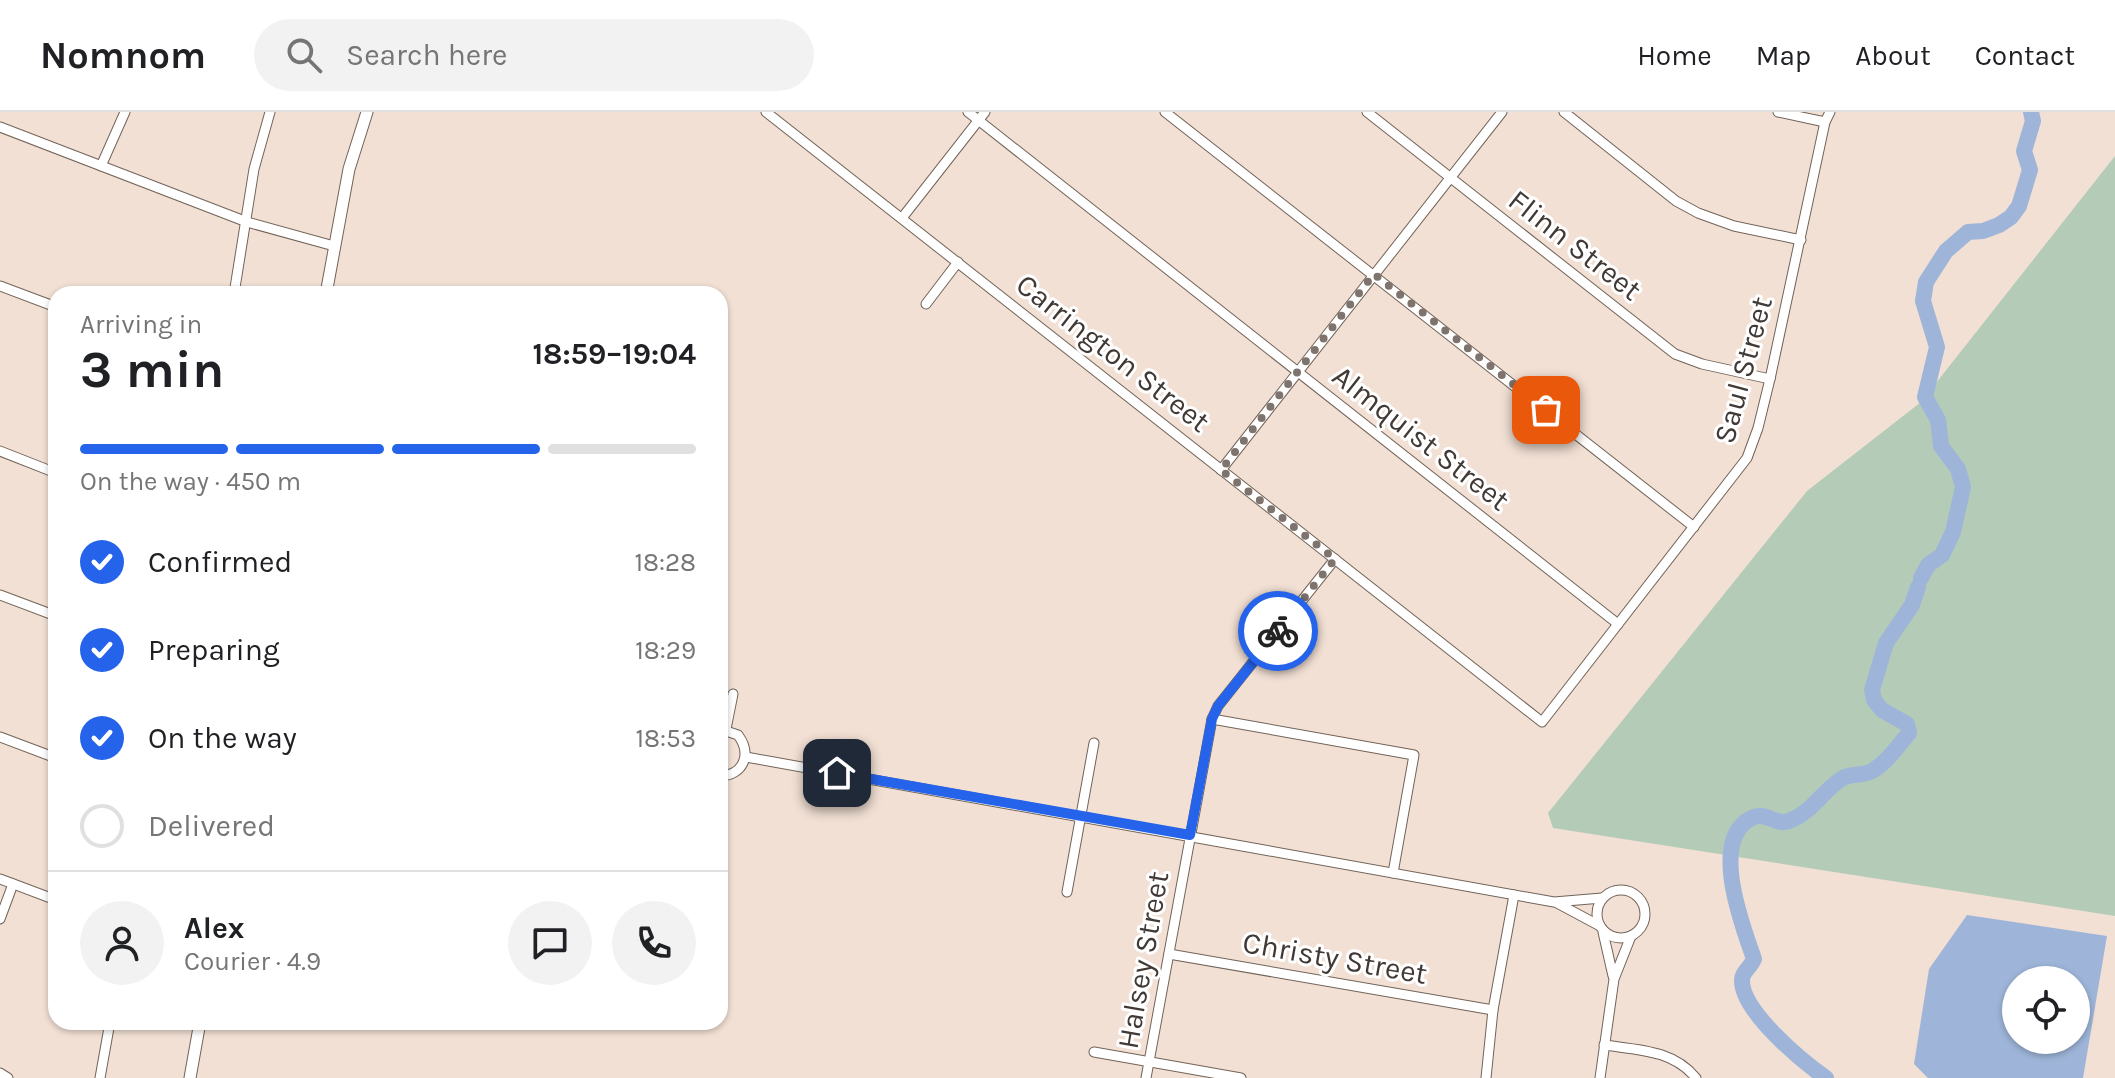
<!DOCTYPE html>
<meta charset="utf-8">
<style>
body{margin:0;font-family:Karla,sans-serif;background:#f2f2f2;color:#202124;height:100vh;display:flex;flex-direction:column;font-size:30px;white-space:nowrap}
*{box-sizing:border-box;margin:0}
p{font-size:26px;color:#757577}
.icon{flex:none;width:44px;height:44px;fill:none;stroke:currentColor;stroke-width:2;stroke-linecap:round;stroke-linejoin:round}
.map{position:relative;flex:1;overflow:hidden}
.drawer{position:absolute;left:48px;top:174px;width:680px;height:744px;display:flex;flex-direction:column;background:#fff;border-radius:24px;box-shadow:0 2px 6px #0004}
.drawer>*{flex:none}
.controls{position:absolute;left:2002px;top:854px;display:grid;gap:16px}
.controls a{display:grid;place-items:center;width:88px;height:88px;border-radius:50%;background:#fff;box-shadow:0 2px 6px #0004;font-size:40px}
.pin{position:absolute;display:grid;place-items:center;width:68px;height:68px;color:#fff;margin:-34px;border-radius:16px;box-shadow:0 4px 12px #0006}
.courier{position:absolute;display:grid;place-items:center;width:80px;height:80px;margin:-40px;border:6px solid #2563eb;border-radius:50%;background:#fff;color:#222;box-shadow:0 2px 10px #0007}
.headline em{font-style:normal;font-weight:700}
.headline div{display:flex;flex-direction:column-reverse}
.headline{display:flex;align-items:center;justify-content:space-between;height:136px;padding:0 32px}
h1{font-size:52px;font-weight:700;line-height:60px}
.bar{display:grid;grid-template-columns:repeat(4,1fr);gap:12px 8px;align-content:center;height:96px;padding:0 32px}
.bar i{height:10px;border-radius:6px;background:#e0e0e0}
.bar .active{background:#2563eb}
.bar p{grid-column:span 4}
.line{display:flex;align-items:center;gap:20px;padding:0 32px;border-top:2px solid #e0e0e0}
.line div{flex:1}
.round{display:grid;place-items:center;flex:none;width:84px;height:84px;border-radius:42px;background:#f2f2f2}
ol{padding:0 32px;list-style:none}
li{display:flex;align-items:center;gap:24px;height:88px}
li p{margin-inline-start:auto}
li .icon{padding:8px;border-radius:50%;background:#2563eb;color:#fff;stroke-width:4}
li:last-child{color:#757577}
li i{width:44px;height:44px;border:4px solid #e0e0e0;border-radius:50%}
header{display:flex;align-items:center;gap:48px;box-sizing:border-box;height:112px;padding:0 40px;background:#fff;border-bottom:2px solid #e0e0e0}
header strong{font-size:38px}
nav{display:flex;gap:44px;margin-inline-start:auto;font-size:28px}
.search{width:560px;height:72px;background:#f2f2f2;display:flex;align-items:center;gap:20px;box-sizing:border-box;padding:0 28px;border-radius:44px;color:#757577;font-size:30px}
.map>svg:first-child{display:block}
.green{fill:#b4ccb7}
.water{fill:#9eb5d9;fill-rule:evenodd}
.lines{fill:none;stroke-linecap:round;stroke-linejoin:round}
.river{stroke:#9eb5d9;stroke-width:16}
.minor-casing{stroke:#726358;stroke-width:11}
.major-casing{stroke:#726358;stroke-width:13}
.minor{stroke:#fff;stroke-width:9}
.major{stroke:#fff;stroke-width:11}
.done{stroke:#7e736d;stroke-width:8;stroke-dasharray:0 14.4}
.route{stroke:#2563eb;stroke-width:10}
.labels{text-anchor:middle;stroke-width:6;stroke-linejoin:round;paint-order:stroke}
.street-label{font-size:30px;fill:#403935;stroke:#fff}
</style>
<header>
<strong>Nomnom</strong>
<div class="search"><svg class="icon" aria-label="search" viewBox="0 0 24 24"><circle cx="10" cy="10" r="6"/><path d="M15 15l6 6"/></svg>Search here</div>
<nav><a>Home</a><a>Map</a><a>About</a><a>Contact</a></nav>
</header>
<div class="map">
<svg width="2115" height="966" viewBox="0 0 2115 966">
<rect width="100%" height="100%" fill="#f2e0d4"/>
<polygon class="green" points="2115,44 2115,804 1553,716 1548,701 1807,379 1921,290"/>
<path class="water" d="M 1967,803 L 2107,824 L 2083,966 L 1928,966 L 1914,952 L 1929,857 ZM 2016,868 L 2076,868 L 2076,928 L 2016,928 Z"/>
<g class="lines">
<g class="river">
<polyline points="1921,466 1928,453 1942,443 1953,420 1963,375 1958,357 1941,334 1938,308 1925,285 1937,235 1923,189 1926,170 1946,139 1968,120 1983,119 1999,113 2011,105 2019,94 2030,58 2024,39 2033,9 2031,0"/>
<path d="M 1826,966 C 1803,950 1741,899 1742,868 C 1742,860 1751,855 1754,847 C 1743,815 1707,724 1754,705 C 1766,700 1776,714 1789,709 C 1811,701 1822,680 1841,667 C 1851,661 1861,664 1870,660 C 1885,653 1899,633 1909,621 L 1907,612 L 1882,598 L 1874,588 L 1872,578 L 1886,531 L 1912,493 L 1918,475"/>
</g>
<g class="minor-casing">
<g id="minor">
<polyline points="766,0 1542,610 1747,346 1758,316 1770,267 1825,10 1830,0"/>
<polyline points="968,0 1618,512"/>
<polyline points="1165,0 1694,415"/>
<polyline points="1367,0 1675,242 1702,252 1770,267"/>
<polyline points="1564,0 1676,89 1698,101 1734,114 1801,128"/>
<polyline points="1778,0 1825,10"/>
<polyline points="0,15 247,110 334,134"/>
<polyline points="101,54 125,0"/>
<polyline points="902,106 985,0"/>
<polyline points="0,174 56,195"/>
<polyline points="234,182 254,57 270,0"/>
<polyline points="926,192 958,150"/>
<polyline points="0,339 56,361"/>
<polyline points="1221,358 1502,0"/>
<polyline points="0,483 56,504"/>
<polyline points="1212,607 1414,643 1393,761"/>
<path d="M 720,617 L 738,623 C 752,642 744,663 720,664"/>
<polyline points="726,617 733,582"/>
<polyline points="0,625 56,646"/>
<polyline points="746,645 1554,790 1602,786"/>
<polyline points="0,767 56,788"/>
<circle cx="1621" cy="802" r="24"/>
<polyline points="1067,780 1094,631"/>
<polyline points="1557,791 1600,814"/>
<polyline points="0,807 13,772"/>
<polyline points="1603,820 1613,864"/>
<polyline points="1169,842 1493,898"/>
<path d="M 1604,933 C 1639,938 1673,938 1696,966"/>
<polyline points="1094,940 1241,966"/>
<polyline points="0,961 8,966"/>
<polyline points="100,966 110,910"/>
<polyline points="1146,966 1212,607 1218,594 1335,447"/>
<polyline points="1486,966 1493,898 1514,783"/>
<polyline points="1600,966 1614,867 1631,824"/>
</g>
</g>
<g class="major-casing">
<g id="major">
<polyline points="326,182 349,57 367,0"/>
<polyline points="190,966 200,910"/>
</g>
</g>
<use href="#minor" class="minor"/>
<use href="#major" class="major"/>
</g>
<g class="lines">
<polyline class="done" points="1278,519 1335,447 1221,358 1374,162 1546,298"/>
<polyline class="route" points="837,661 1190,723 1212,607 1218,594 1278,519"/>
</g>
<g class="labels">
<g class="street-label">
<text transform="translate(1575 133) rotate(38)" y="10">Flinn Street</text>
<text transform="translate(1113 241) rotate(38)" y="10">Carrington Street</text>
<text transform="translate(1743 258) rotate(-75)" y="10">Saul Street</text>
<text transform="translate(1421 326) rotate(38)" y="10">Almquist Street</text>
<text transform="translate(1335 846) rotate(10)" y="10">Christy Street</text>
<text transform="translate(1143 848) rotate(-80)" y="10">Halsey Street</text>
</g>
</g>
</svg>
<div class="controls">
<a><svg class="icon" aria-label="locate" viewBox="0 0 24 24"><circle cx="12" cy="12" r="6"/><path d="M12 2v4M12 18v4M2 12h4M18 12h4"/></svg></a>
</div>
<div class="pin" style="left:1546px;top:298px;background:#ea580c"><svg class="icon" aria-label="bag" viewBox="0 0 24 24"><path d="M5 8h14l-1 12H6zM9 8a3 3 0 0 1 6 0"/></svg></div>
<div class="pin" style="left:837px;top:661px;background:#1f2937"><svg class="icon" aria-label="home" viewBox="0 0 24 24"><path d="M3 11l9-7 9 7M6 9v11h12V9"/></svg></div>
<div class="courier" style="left:1278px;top:519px"><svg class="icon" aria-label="bike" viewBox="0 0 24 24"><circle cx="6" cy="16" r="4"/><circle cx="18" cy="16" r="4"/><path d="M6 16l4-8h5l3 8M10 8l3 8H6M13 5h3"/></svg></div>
<section class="drawer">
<div class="headline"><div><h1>3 min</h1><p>Arriving in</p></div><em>18:59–19:04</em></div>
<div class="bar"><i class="active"></i><i class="active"></i><i class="active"></i><i></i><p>On the way · 450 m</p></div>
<ol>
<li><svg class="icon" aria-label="check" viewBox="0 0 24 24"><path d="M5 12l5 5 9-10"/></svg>Confirmed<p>18:28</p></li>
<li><svg class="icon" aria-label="check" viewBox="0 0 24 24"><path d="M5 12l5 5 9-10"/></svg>Preparing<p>18:29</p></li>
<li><svg class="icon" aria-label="check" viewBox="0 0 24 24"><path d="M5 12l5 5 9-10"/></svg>On the way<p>18:53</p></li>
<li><i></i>Delivered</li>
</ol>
<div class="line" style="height:144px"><a class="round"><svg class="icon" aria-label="person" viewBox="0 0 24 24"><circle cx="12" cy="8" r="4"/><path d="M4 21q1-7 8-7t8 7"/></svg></a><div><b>Alex</b><p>Courier · 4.9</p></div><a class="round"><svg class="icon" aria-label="chat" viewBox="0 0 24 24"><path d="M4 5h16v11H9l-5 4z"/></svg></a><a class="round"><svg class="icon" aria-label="phone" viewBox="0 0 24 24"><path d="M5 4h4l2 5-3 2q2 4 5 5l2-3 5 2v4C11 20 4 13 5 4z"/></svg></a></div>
</section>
</div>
